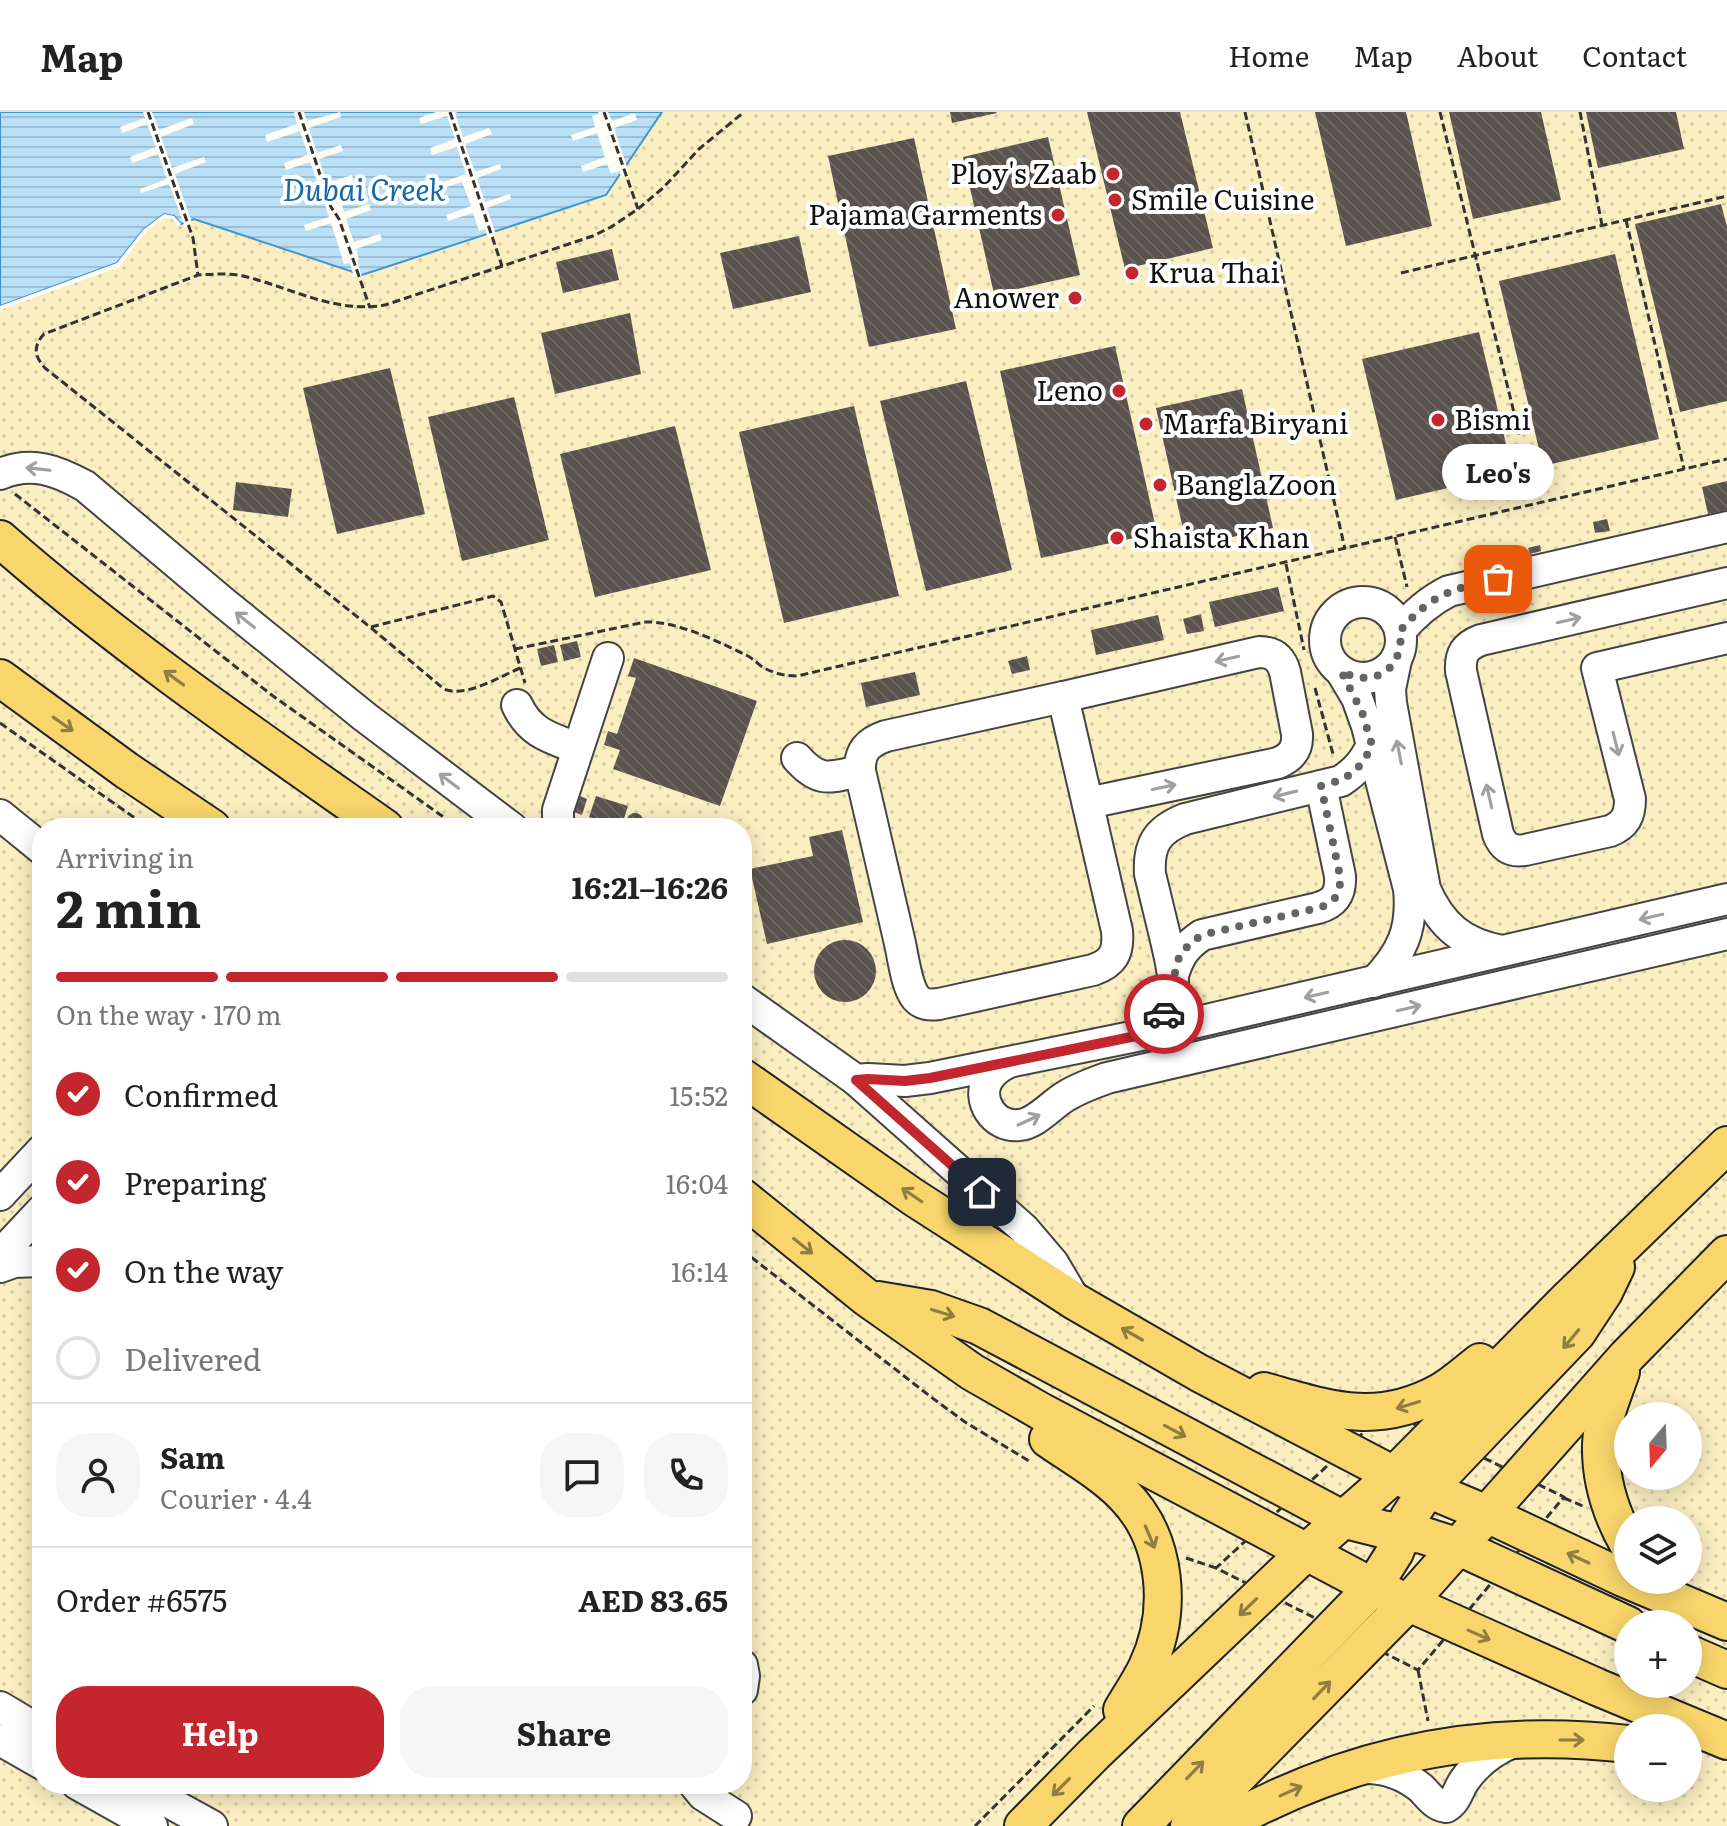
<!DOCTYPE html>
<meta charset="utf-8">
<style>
body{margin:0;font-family:Literata,serif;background:#f6f6f6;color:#222;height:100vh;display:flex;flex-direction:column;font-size:30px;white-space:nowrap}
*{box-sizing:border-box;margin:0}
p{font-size:26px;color:#767676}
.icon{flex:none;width:44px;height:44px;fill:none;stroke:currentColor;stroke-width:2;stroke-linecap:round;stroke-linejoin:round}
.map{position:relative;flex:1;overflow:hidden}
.side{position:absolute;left:32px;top:706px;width:720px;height:976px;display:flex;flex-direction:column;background:#fff;border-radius:32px;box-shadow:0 4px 20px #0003}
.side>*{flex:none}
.needle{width:52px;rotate:199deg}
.controls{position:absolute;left:1614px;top:1290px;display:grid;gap:16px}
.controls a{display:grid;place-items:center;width:88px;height:88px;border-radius:50%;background:#fff;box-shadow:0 4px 20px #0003;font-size:40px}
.pin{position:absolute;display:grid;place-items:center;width:68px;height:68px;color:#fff;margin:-34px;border-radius:16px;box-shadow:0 4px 12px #0006}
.courier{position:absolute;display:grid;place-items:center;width:80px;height:80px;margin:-40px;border:6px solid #c4262e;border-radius:50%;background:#fff;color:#222;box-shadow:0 2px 10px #0007}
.bubble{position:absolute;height:56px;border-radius:28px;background:#fff;box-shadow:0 4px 20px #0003;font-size:26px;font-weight:700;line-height:56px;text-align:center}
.headline em{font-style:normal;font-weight:700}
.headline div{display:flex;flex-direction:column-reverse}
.headline{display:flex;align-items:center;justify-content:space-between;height:136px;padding:0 24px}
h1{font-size:52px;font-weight:700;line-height:60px}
.bar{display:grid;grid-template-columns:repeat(4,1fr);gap:12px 8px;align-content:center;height:96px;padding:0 24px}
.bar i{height:10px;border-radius:6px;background:#e0e0e0}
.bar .active{background:#c4262e}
.bar p{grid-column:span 4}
.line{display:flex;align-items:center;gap:20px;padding:0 24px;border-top:2px solid #e0e0e0}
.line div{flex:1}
.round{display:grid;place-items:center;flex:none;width:84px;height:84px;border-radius:32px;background:#f6f6f6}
ol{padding:0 24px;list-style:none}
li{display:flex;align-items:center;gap:24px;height:88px}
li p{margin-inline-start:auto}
li .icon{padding:8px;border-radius:50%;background:#c4262e;color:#fff;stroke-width:4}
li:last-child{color:#767676}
li i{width:44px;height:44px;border:4px solid #e0e0e0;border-radius:50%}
.action{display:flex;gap:16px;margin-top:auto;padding:16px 24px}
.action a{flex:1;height:92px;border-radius:32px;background:#c4262e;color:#fff;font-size:32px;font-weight:700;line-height:92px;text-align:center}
.action a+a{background:#f6f6f6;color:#222}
header{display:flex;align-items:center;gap:48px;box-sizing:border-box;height:112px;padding:0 40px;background:#fff;border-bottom:2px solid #e0e0e0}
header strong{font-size:38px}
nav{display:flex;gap:44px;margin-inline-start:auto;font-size:28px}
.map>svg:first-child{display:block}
.sand{fill:url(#sand-dots);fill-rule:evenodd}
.water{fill:url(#water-rules);stroke:#3f96cf;stroke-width:2}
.pier{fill:#fffdf5}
.building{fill:url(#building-back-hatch)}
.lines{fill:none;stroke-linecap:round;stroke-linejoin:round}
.minor-casing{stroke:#444;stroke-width:34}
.major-casing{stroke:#222;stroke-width:40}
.path{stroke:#333;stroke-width:3;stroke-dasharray:8 4;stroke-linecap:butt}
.minor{stroke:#fff;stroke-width:30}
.major{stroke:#f9d66b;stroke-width:36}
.oneway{stroke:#a0a0a0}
.oneway2{stroke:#917d42}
.done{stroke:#646461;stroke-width:8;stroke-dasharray:0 14.4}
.route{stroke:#c4262e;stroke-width:10}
.poi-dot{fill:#c4262e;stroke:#fff;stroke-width:3}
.labels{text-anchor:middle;stroke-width:8;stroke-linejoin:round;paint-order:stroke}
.poi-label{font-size:28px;fill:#111;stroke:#fff;text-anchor:start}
.water-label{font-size:30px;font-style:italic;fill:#1768a6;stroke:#fff}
</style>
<header>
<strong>Map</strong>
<nav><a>Home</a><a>Map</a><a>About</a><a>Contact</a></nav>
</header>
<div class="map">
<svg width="1727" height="1714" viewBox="0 0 1727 1714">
<defs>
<pattern id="sand-dots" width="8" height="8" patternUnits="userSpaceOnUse" patternTransform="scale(2)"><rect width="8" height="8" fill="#fbeec1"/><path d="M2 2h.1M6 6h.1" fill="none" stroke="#d6cba5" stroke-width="1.8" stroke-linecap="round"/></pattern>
<pattern id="water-rules" width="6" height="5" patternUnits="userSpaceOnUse" patternTransform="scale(2)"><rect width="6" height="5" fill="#b9e0f7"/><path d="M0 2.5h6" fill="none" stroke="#9ebfd3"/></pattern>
<pattern id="building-back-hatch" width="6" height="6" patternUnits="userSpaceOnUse" patternTransform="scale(2)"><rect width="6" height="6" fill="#5a524d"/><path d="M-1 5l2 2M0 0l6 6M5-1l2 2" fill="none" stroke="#6d6662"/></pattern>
</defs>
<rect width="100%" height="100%" fill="#fffdf5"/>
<path class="sand" d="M 662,0 L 1727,0 L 1727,1714 L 0,1714 L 0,194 L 117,151 L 143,118 L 164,102 L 174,104 L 181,112 L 194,106 L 362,163 L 606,83 ZM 42,716 L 742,716 L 742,1672 L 42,1672 ZM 1628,1304 L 1688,1304 L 1688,1364 L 1628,1364 ZM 1628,1408 L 1688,1408 L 1688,1468 L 1628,1468 ZM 1628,1512 L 1688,1512 L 1688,1572 L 1628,1572 ZM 1628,1616 L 1688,1616 L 1688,1676 L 1628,1676 Z"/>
<polygon class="water" points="0,0 662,0 606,83 362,163 194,107 181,112 174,104 164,102 143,118 117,151 0,194"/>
<g class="pier">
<polygon points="143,0 152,0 159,18 192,6 194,12 161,25 172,56 204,45 206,50 175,62 192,111 185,115 169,72 141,81 140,77 167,67 158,42 132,51 130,45 156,35 147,12 122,21 120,15 145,6"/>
<polygon points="294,0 304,0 307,9 340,0 341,5 309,16 317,41 341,33 343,39 319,47 327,71 352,63 354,70 329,78 334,92 341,90 344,100 369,92 371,98 346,107 354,130 380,122 382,128 356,137 359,147 357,148 362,165 354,165 350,151 344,152 331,111 306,119 304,113 329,105 321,81 297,88 294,82 319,74 310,50 286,58 284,51 308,43 300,19 267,30 265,23 297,12"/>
<polygon points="436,0 458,0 455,1 463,25 489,16 492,22 465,32 475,60 500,52 501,57 477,66 485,90 510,82 511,87 487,96 496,123 488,126 485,117 479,119 473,101 448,109 446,103 471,94 462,70 437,78 435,73 466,62 457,35 432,43 430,36 455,27 447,4 421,12 419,6"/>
<polygon points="598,0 608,0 612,9 635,1 637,8 614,16 628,58 622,67 619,59 611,62 607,52 583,60 581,54 605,45 597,21 573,29 571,23 595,15 592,4 598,2"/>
<polygon points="164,102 174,104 181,112 178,114 172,107 165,106 146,120 119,155 0,198 0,194 117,151 143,118"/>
</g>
<g class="building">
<polygon points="950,0 996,0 997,1 952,11"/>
<polygon points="1087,0 1180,0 1213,136 1125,157"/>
<polygon points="1315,0 1406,0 1432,114 1346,134"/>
<polygon points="1449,0 1541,0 1561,88 1473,107"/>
<polygon points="1586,0 1676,0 1684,37 1598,56"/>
<polygon points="1048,25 1080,163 994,182 963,45"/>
<polygon points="914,26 956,217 869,235 828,44"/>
<polygon points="1721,92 1727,115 1727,289 1680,300 1635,112"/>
<polygon points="799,124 811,180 733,197 720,141"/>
<polygon points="612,137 619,168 563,181 556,150"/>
<polygon points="1615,142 1659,327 1543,354 1499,169"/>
<polygon points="630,201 641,262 555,282 541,221"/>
<polygon points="1479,220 1513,361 1396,388 1362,247"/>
<polygon points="1115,234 1157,421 1041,446 1000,259"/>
<polygon points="390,256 425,402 337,422 303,276"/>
<polygon points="966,269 1012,458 926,479 880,289"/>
<polygon points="1242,277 1273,416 1187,435 1156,296"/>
<polygon points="514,285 549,428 462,449 428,305"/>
<polygon points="854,294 899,484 784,511 739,320"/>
<polygon points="675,314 711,458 595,485 560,342"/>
<polygon points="1727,369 1727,398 1708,402 1702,375"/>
<polygon points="236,370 292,377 288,405 233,398"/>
<polygon points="1607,407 1610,419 1595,421 1593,410"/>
<polygon points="1540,433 1541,439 1530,442 1528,436"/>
<polygon points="1278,475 1284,499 1215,515 1209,490"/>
<polygon points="1201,502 1204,519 1187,522 1183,507"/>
<polygon points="1158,503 1164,528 1096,543 1091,518"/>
<polygon points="577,529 581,545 564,549 560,533"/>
<polygon points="554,533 558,550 541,554 537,537"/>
<polygon points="1027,544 1030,558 1012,562 1008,549"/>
<polygon points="634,546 757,589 720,694 613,657 620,638 604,633 608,619 617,622 636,566 628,564"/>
<polygon points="915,560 920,583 866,595 861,571"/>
<polygon points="580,684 587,687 582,703 574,700"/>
<polygon points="596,684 628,694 621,716 589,705"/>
<circle cx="635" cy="709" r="8"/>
<polygon points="654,708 659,709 663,716 646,716 649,710"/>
<polygon points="842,718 863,810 767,832 750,757 813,744 809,725"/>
<circle cx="845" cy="859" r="31"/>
</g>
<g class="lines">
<g class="minor-casing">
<g id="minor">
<path d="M 0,362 C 32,349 56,358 85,374 L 224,491 L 365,605 L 512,716"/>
<path d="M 1727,471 L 1481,528 C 1465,534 1460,542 1461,559 L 1498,722 C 1503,735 1511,740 1525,738 L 1610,719 C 1625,713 1630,704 1630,687 L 1597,556 L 1727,526"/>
<circle cx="1363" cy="528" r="38"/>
<path d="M 1400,519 C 1415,501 1429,489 1449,479 L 1727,415"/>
<path d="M 1396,548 L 1390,577 L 1391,591 L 1425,777 C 1441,814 1463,832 1502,839"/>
<path d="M 1341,559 L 1357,586 L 1367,614 L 1409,777 C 1413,817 1402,842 1374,870"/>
<path d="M 1063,585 L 1117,819 C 1119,841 1113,851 1093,858 L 939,892 C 930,893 922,893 916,886 C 906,874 903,843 899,827 C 886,771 873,715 860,659 C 859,639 868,630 886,624 Z"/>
<path d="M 1063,585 L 1259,540 C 1273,540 1281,546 1285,560 L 1297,622 C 1298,637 1292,645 1278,651 L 1088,691"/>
<path d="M 517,593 C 530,621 550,626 577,636"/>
<path d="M 797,646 C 820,672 830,665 860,659"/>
<polyline points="0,703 42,737"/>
<polyline points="558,716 558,698 608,546"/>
<path d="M 1174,860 C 1180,842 1187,833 1202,823 L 1318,796 C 1335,791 1341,782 1340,764 L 1321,674"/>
<polyline points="742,887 856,968 1024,1117 1053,1151 1076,1190"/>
<path d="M 1146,922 C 1182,889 1175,867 1165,824 C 1160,803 1155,782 1150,762 C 1148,733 1157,718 1185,707 L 1341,669 C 1356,659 1364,650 1372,633"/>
<path d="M 1007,951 C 999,955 993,959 988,967 C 976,988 994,1016 1019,1013 C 1036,1012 1052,992 1066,984 C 1079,976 1093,971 1107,966 L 1727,822"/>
<polyline points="856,968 868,967 905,969 930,966 1146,922 1727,787"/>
<polyline points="0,1083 42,1038"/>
<polyline points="0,1143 42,1098"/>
<polyline points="0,1155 14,1150 42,1149"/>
<polyline points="742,1553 744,1564 742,1578"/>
<polyline points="0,1595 42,1620"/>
<polyline points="0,1628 42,1652"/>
<path d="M 1361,1656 C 1383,1655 1404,1662 1421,1676 C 1429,1684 1434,1693 1446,1695 C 1456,1690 1458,1678 1464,1669 C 1477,1650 1495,1637 1516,1629"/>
<polyline points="77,1672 152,1714"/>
<polyline points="136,1672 212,1714"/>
<polyline points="694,1672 703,1683 736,1704"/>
</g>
</g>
<g class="major-casing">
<g id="major">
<path d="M 0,427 C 121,533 254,624 385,716"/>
<polyline points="0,566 126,658 212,716"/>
<polyline points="742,965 913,1085 1025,1157 1076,1190 1199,1261 1394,1363 1487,1402 1623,1466 1727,1510"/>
<polyline points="742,1085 867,1186 972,1260 1042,1300 1373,1475 1597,1575 1727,1629"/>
<polyline points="878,1188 931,1197 979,1214 1342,1407 1382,1417 1422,1423 1459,1435 1628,1513"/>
<path d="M 1621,1260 C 1613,1283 1602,1308 1601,1332 C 1600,1367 1611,1402 1628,1432"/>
<path d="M 1264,1279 C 1328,1297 1376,1315 1440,1280 C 1454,1272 1467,1260 1480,1250"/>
<path d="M 1048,1327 C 1074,1345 1101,1360 1123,1382 C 1168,1427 1173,1500 1147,1555 C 1140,1570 1130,1584 1122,1598"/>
<polyline points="1688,1541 1727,1558"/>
<polyline points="1023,1714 1094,1642 1305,1441 1394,1363 1566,1189 1727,1033"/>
<polyline points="1141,1714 1373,1475 1395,1440 1409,1405 1427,1378 1577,1221 1604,1180 1616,1155"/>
<polyline points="1189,1714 1408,1491 1627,1244 1727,1142"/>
<path d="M 1222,1714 C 1349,1642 1483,1615 1628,1632"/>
</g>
</g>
<g class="path">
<polyline points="148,0 193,126 198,163"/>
<polyline points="299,0 331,95 339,107 370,196"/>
<polyline points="450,0 502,154"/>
<polyline points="604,0 638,97"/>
<polyline points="1245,0 1345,437"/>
<polyline points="1440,0 1520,325"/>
<polyline points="1580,0 1602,113"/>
<polyline points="1626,108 1684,357"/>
<polyline points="1401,161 1727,84"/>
<polyline points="15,382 273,584 459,716"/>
<polyline points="1395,425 1407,475"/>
<polyline points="1286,452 1304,538"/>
<polyline points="371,515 493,484 501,490 525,571"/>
<path d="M 515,537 L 645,510 C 677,509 717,529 746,543 C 752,546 756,550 761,554 C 772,561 784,564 797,564 L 1727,347"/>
<path d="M 520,556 C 499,565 466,586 444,577 L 370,515 L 45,256 C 34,244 33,234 44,222 L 198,163 C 213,162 228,161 243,164 C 290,175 335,202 385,193 L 593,124 L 611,115 L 638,97 L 663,76 L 699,37 L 744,0"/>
<polyline points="1315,576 1333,642"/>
<polyline points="0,611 149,716"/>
<polyline points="742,1138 931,1285 965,1310 1029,1349"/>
<polygon points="1387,1299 1564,1385 1418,1558 1216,1456"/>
<polyline points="1564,1386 1583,1394"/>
<polyline points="1186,1446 1216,1456"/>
<polyline points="1418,1558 1428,1609"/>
<polyline points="975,1714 1094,1594"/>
</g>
<use href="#minor" class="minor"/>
<use href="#major" class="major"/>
</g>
<defs><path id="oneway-shaft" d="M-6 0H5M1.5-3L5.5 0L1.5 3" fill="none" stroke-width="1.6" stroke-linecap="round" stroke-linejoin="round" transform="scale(2)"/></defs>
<g class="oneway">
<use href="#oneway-shaft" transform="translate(38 357) rotate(-174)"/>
<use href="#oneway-shaft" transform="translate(245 508) rotate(-141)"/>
<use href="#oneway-shaft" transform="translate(1569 508) rotate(-13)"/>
<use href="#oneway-shaft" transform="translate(1227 547) rotate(167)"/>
<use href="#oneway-shaft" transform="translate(1616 632) rotate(76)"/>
<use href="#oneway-shaft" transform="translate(1399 640) rotate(-101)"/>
<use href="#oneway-shaft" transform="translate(449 669) rotate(-143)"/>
<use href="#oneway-shaft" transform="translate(1164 675) rotate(-12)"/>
<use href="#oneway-shaft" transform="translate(1285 682) rotate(166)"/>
<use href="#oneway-shaft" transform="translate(1489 684) rotate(-103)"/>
<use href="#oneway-shaft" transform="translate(1651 805) rotate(167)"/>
<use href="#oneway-shaft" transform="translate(1316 883) rotate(167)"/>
<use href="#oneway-shaft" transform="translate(1409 896) rotate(-13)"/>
<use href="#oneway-shaft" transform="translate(1029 1008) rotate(-25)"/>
</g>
<g class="oneway2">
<use href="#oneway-shaft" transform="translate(174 566) rotate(-144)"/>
<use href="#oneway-shaft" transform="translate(63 612) rotate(35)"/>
<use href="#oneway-shaft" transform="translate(912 1083) rotate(-146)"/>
<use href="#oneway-shaft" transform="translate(803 1134) rotate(39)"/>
<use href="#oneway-shaft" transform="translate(943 1201) rotate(17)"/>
<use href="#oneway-shaft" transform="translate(1132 1222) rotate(-150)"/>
<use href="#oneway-shaft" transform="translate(1571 1227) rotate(130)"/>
<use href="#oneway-shaft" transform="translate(1408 1293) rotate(163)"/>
<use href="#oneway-shaft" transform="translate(1175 1319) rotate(28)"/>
<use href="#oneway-shaft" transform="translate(1150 1425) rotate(67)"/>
<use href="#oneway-shaft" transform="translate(1578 1446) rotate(-155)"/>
<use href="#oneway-shaft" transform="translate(1248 1495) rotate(136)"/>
<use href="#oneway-shaft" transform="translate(1479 1523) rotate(24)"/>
<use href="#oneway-shaft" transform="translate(1322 1578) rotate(-46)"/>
<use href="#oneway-shaft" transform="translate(1572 1628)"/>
<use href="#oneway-shaft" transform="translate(1195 1658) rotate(-46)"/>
<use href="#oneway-shaft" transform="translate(1061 1675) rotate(135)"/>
<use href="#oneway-shaft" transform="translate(1291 1679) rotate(-24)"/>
</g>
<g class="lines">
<path class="done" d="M 1164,902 C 1185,868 1160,850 1202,823 L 1318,796 C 1335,791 1341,782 1340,764 L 1321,674 C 1349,667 1360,659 1372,633 L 1362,600 L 1341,559 C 1375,578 1405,555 1400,519 C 1432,481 1453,477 1498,467"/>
<polyline class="route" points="982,1080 856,968 868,967 905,969 930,966 1146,922 1159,910 1164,902"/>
</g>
<g class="poi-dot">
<circle cx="1113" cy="62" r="8"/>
<circle cx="1115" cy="88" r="8"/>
<circle cx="1058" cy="103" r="8"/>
<circle cx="1132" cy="161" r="8"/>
<circle cx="1075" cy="186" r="8"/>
<circle cx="1119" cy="279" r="8"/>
<circle cx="1438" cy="308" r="8"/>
<circle cx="1146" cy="312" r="8"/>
<circle cx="1160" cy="373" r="8"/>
<circle cx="1117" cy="426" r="8"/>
</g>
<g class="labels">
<g class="poi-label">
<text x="1097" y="72" text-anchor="end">Ploy's Zaab</text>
<text x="1131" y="98">Smile Cuisine</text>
<text x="1042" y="113" text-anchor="end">Pajama Garments</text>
<text x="1148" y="171">Krua Thai</text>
<text x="1059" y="196" text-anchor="end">Anower</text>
<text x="1103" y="289" text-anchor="end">Leno</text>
<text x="1454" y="318">Bismi</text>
<text x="1162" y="322">Marfa Biryani</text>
<text x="1176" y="383">BanglaZoon</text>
<text x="1133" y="436">Shaista Khan</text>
</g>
<g class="water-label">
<text x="364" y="89">Dubai Creek</text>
</g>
</g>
</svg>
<div class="controls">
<a><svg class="needle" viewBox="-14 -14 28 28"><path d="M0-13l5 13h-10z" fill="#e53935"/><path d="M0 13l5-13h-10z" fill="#767676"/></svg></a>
<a><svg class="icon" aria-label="layers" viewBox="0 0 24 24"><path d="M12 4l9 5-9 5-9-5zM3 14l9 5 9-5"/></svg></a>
<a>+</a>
<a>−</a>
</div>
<div class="pin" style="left:1498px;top:467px;background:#ea580c"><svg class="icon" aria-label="bag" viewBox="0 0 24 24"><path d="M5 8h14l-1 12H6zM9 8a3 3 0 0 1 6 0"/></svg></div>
<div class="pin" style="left:982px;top:1080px;background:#1f2937"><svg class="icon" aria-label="home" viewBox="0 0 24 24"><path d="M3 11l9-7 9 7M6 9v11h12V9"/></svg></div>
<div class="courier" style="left:1164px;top:902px"><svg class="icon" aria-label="car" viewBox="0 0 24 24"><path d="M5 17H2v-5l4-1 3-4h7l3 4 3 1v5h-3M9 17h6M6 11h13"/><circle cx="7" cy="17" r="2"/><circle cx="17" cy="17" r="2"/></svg></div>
<div class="bubble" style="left:1442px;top:332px;width:112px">Leo's</div>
<section class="side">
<div class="headline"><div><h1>2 min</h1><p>Arriving in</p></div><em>16:21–16:26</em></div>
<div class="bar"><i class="active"></i><i class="active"></i><i class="active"></i><i></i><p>On the way · 170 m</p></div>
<ol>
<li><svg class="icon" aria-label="check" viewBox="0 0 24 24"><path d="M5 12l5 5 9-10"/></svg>Confirmed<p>15:52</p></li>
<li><svg class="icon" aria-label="check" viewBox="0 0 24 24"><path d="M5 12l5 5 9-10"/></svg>Preparing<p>16:04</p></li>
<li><svg class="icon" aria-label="check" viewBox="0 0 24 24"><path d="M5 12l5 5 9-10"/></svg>On the way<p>16:14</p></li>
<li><i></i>Delivered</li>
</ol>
<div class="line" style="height:144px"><a class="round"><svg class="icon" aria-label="person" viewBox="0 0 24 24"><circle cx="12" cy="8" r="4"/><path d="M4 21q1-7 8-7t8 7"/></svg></a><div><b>Sam</b><p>Courier · 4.4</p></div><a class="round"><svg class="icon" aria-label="chat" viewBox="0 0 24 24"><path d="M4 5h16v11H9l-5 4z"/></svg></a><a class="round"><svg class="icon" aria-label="phone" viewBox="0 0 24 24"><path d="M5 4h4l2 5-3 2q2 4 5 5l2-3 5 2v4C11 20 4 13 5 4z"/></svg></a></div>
<div class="line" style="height:104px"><div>Order #6575</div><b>AED 83.65</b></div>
<div class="action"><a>Help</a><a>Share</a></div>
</section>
</div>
